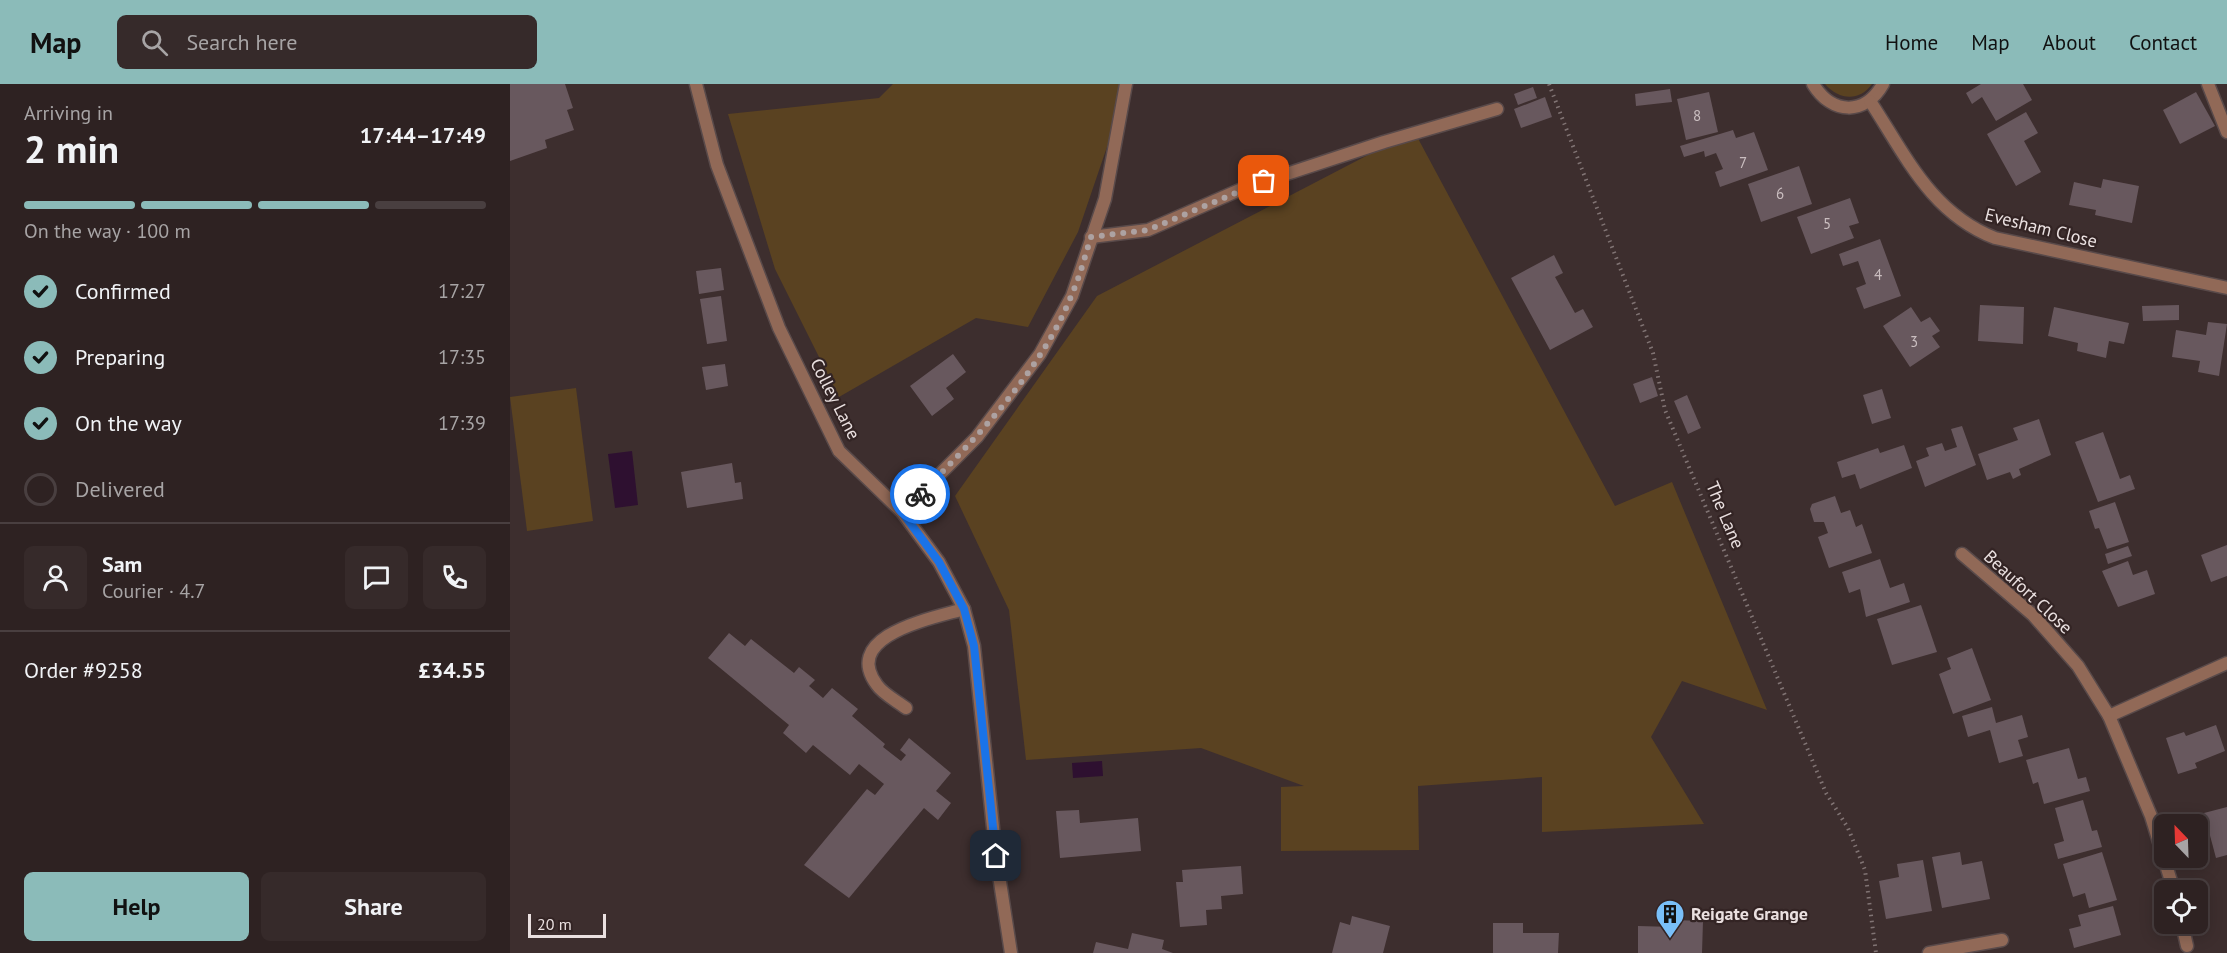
<!DOCTYPE html>
<meta charset="utf-8">
<style>
body{margin:0;font-family:"PT Sans",sans-serif;background:#362a2a;color:#f1f3f6;height:100vh;display:flex;flex-direction:column;font-size:22px;white-space:nowrap}
*{box-sizing:border-box;margin:0}
p{font-size:20px;color:#a7a4a5}
.icon{flex:none;width:33px;height:33px;fill:none;stroke:currentColor;stroke-width:2;stroke-linecap:round;stroke-linejoin:round}
.map{position:relative;flex:1;overflow:hidden}
.side{display:flex;flex-direction:column;background:#2e2222;width:510px}
.side>*{flex:none}
.needle{width:39px;rotate:337deg}
.buttons{position:absolute;left:1644px;top:730px;display:grid;gap:12px}
.buttons a{display:grid;place-items:center;width:54px;height:54px;border-radius:9px;background:#2e2222;box-shadow:0 3px 15px #0003,0 0 0 2px #493f40;font-size:30px}
.scale{position:absolute;left:18px;bottom:15px;width:78px;box-sizing:border-box;padding-left:6px;border:3px solid #eae0e0;border-top:0;font-size:16px;line-height:21px;white-space:nowrap;color:#eae0e0;-webkit-text-stroke:4px #332424;paint-order:stroke}
.pin{position:absolute;display:grid;place-items:center;width:51px;height:51px;color:#fff;margin:-26px;border-radius:12px;box-shadow:0 3px 9px #0006}
.courier{position:absolute;display:grid;place-items:center;width:60px;height:60px;margin:-30px;border:4px solid #1a73e8;border-radius:50%;background:#fff;color:#222;box-shadow:0 2px 8px #0007}
.summary em{font-style:normal;font-weight:700}
.summary div{display:flex;flex-direction:column-reverse}
.summary{display:flex;align-items:center;justify-content:space-between;height:102px;padding:0 24px}
h1{font-size:39px;font-weight:700;line-height:45px}
.bar{display:grid;grid-template-columns:repeat(4,1fr);gap:9px 6px;align-content:center;height:72px;padding:0 24px}
.bar i{height:8px;border-radius:4px;background:#493f40}
.bar .current{background:#8bbbb9}
.bar p{grid-column:span 4}
.line{display:flex;align-items:center;gap:15px;padding:0 24px;border-top:2px solid #493f40}
.line div{flex:1}
.round{display:grid;place-items:center;flex:none;width:63px;height:63px;border-radius:9px;background:#362a2a}
ol{padding:0 24px;list-style:none}
li{display:flex;align-items:center;gap:18px;height:66px}
li p{margin-inline-start:auto}
li .icon{padding:6px;border-radius:50%;background:#8bbbb9;color:#111;stroke-width:4}
li:last-child{color:#a7a4a5}
li i{width:33px;height:33px;border:3px solid #493f40;border-radius:50%}
.button{display:flex;gap:12px;margin-top:auto;padding:12px 24px}
.button a{flex:1;height:69px;border-radius:9px;background:#8bbbb9;color:#111;font-size:24px;font-weight:700;line-height:69px;text-align:center}
.button a+a{background:#362a2a;color:#f1f3f6}
header{display:flex;align-items:center;gap:36px;box-sizing:border-box;height:84px;padding:0 30px;background:#8bbbb9;color:#111}
header strong{font-size:28px}
nav{display:flex;gap:33px;margin-inline-start:auto;font-size:21px}
.search{width:420px;height:54px;background:#362a2a;display:flex;align-items:center;gap:15px;box-sizing:border-box;padding:0 21px;border-radius:9px;color:#a7a4a5;font-size:22px}
main{display:flex;flex:1;min-height:0}
.map>svg:first-child{display:block}
.green{fill:#5a4221}
.water{fill:#2e1030}
.building{fill:#68585e}
.lines{fill:none;stroke-linecap:round;stroke-linejoin:round}
.lane-casing{stroke:#594a4a;stroke-width:15}
.street-casing{stroke:#594a4a;stroke-width:15}
.path{stroke:#817474;stroke-width:4;stroke-dasharray:1.5 4.5;stroke-linecap:butt}
.lane{stroke:#916957;stroke-width:12}
.street{stroke:#916957;stroke-width:12}
.done{stroke:#ada2a2;stroke-width:6;stroke-dasharray:0 10.8}
.route{stroke:#1a73e8;stroke-width:8}
.labels{text-anchor:middle;stroke-width:4.5;stroke-linejoin:round;paint-order:stroke}
.number-label{font-size:15px;fill:#cabec0}
.street-label{font-size:18px;fill:#eae0e0;stroke:#332424}
.poi-label{font-size:18px;font-weight:bold;fill:#eae0e0;stroke:#332424;text-anchor:start}
</style>
<header>
<strong>Map</strong>
<div class="search"><svg class="icon" aria-label="search" viewBox="0 0 24 24"><circle cx="10" cy="10" r="6"/><path d="M15 15l6 6"/></svg>Search here</div>
<nav><a>Home</a><a>Map</a><a>About</a><a>Contact</a></nav>
</header>
<main>
<section class="side">
<div class="summary"><div><h1>2 min</h1><p>Arriving in</p></div><em>17:44–17:49</em></div>
<div class="bar"><i class="current"></i><i class="current"></i><i class="current"></i><i></i><p>On the way · 100 m</p></div>
<ol>
<li><svg class="icon" aria-label="check" viewBox="0 0 24 24"><path d="M5 12l5 5 9-10"/></svg>Confirmed<p>17:27</p></li>
<li><svg class="icon" aria-label="check" viewBox="0 0 24 24"><path d="M5 12l5 5 9-10"/></svg>Preparing<p>17:35</p></li>
<li><svg class="icon" aria-label="check" viewBox="0 0 24 24"><path d="M5 12l5 5 9-10"/></svg>On the way<p>17:39</p></li>
<li><i></i>Delivered</li>
</ol>
<div class="line" style="height:108px"><a class="round"><svg class="icon" aria-label="person" viewBox="0 0 24 24"><circle cx="12" cy="8" r="4"/><path d="M4 21q1-7 8-7t8 7"/></svg></a><div><b>Sam</b><p>Courier · 4.7</p></div><a class="round"><svg class="icon" aria-label="chat" viewBox="0 0 24 24"><path d="M4 5h16v11H9l-5 4z"/></svg></a><a class="round"><svg class="icon" aria-label="phone" viewBox="0 0 24 24"><path d="M5 4h4l2 5-3 2q2 4 5 5l2-3 5 2v4C11 20 4 13 5 4z"/></svg></a></div>
<div class="line" style="height:78px"><div>Order #9258</div><b>£34.55</b></div>
<div class="button"><a>Help</a><a>Share</a></div>
</section>
<div class="map">
<svg width="1717" height="869" viewBox="0 0 1717 869">
<rect width="100%" height="100%" fill="#3d2e2e"/>
<g class="green">
<polygon points="383,0 609,0 614,13 568,148 518,243 466,234 329,313 265,185 218,30 369,14"/>
<path d="M 1315,0 L 1362,0 C 1349,18 1329,16 1315,0 Z"/>
<polygon points="904,47 1105,422 1162,398 1257,626 1172,597 1141,653 1194,740 1032,748 1032,693 908,702 909,766 771,767 771,703 794,702 691,664 516,676 499,526 445,412 587,212"/>
<polygon points="66,304 83,437 17,447 0,313"/>
</g>
<g class="water">
<polygon points="122,367 128,421 105,424 98,370"/>
<polygon points="592,677 593,692 563,694 562,679"/>
</g>
<g class="building">
<polygon points="0,0 55,0 63,24 57,26 64,46 35,56 37,64 0,77"/>
<polygon points="1471,0 1513,0 1522,16 1486,37 1472,13 1462,20 1456,9"/>
<polygon points="1023,3 1027,14 1008,21 1004,10"/>
<polygon points="1160,5 1162,18 1126,22 1125,10"/>
<polygon points="1199,8 1208,48 1176,56 1167,15"/>
<polygon points="1686,8 1705,42 1670,60 1653,26"/>
<polygon points="1035,13 1042,33 1011,44 1004,25"/>
<polygon points="1516,28 1528,49 1514,57 1531,88 1506,102 1477,50"/>
<polygon points="1223,46 1226,54 1244,48 1258,86 1210,103 1205,88 1213,85 1206,69 1195,73 1194,67 1174,73 1170,62"/>
<polygon points="1289,82 1302,120 1251,138 1238,100"/>
<polygon points="1593,95 1629,102 1622,139 1585,131 1586,126 1559,121 1564,98 1591,104"/>
<polygon points="1340,114 1349,139 1339,142 1344,154 1301,170 1287,133"/>
<polygon points="1370,155 1391,212 1354,225 1346,204 1356,200 1348,177 1333,182 1329,170"/>
<polygon points="1044,171 1053,189 1045,193 1065,229 1073,225 1083,243 1040,266 1001,194"/>
<polygon points="211,184 214,206 189,210 186,187"/>
<polygon points="211,212 217,257 197,260 190,215"/>
<polygon points="1470,221 1514,223 1513,260 1468,257"/>
<polygon points="1669,221 1669,236 1633,237 1632,222"/>
<polygon points="1401,223 1411,238 1420,233 1430,247 1422,252 1430,263 1400,283 1373,242"/>
<polygon points="1544,223 1619,239 1614,260 1599,257 1596,274 1567,267 1568,259 1538,252"/>
<polygon points="1698,238 1717,240 1709,292 1688,288 1690,277 1662,273 1666,246 1696,251"/>
<polygon points="443,270 456,288 436,304 444,315 422,332 400,302"/>
<polygon points="215,280 218,302 196,306 192,283"/>
<polygon points="1142,293 1148,312 1130,319 1123,300"/>
<polygon points="1372,305 1381,334 1362,340 1353,311"/>
<polygon points="1177,311 1191,344 1178,350 1164,317"/>
<polygon points="1529,335 1541,371 1509,385 1511,391 1503,395 1500,388 1477,396 1468,370 1508,356 1503,344"/>
<polygon points="1452,342 1466,381 1415,403 1406,377 1419,372 1416,364 1432,359 1435,367 1447,363 1441,345"/>
<polygon points="1593,348 1610,395 1620,391 1625,405 1588,418 1565,358"/>
<polygon points="1394,361 1402,384 1350,405 1345,390 1332,394 1327,378 1368,364 1370,369"/>
<polygon points="222,379 225,399 231,398 233,415 177,424 171,388"/>
<polygon points="1325,412 1331,429 1340,426 1346,443 1352,440 1362,469 1319,484 1308,453 1318,449 1314,438 1304,438 1300,425 1302,420"/>
<polygon points="1605,418 1619,458 1597,465 1589,444 1585,445 1579,427"/>
<polygon points="1717,461 1717,492 1701,498 1691,471"/>
<polygon points="1618,462 1622,472 1598,480 1595,470"/>
<polygon points="1370,475 1380,504 1394,499 1400,518 1356,533 1350,505 1339,509 1332,488"/>
<polygon points="1618,477 1623,491 1637,486 1645,510 1608,523 1592,487"/>
<polygon points="1411,521 1427,568 1382,581 1367,535"/>
<polygon points="219,549 235,562 241,555 284,589 289,583 305,596 299,602 313,614 322,604 348,625 342,632 375,660 373,663 391,677 396,671 390,666 399,654 441,689 426,707 441,719 428,736 414,724 339,814 294,781 357,705 365,711 374,700 349,680 340,691 303,661 296,669 273,649 279,641 198,574"/>
<polygon points="1462,564 1481,616 1443,630 1429,590 1441,585 1437,574"/>
<polygon points="1482,623 1486,639 1512,631 1518,653 1508,656 1513,672 1489,679 1480,646 1458,653 1452,632"/>
<polygon points="1706,641 1715,667 1685,679 1687,684 1668,690 1656,654 1674,648 1676,652"/>
<polygon points="1559,664 1568,695 1576,693 1580,707 1534,720 1528,698 1523,700 1516,676"/>
<polygon points="1573,716 1582,747 1587,746 1592,763 1548,775 1544,760 1554,757 1545,724"/>
<polygon points="1717,723 1717,771 1706,774 1694,729"/>
<polygon points="569,726 570,739 628,734 631,767 550,774 546,727"/>
<polygon points="1450,768 1452,781 1472,777 1480,815 1432,824 1422,773"/>
<polygon points="1592,768 1607,816 1579,824 1575,809 1563,813 1553,780"/>
<polygon points="1413,776 1422,827 1376,835 1369,797 1389,793 1387,780"/>
<polygon points="731,782 733,810 711,812 712,825 696,826 697,841 670,843 666,798 673,798 672,786"/>
<polygon points="1603,822 1611,851 1564,864 1559,845 1571,842 1568,831"/>
<polygon points="842,832 880,842 873,869 822,869 830,838 840,841"/>
<polygon points="1164,836 1193,837 1192,869 1128,869 1128,842 1164,843"/>
<polygon points="983,839 1013,839 1013,849 1049,849 1048,869 983,869"/>
<polygon points="622,849 654,856 652,865 663,869 583,869 586,858 618,865"/>
</g>
<g class="lines">
<g class="lane-casing">
<g id="lane">
<polyline points="1698,0 1717,48"/>
<polyline points="581,153 638,146 734,104 874,58 987,25"/>
<polyline points="392,428 467,353 530,270 562,212 595,115 616,0"/>
<path d="M 396,624 C 387,617 373,610 367,601 C 330,551 424,534 454,525"/>
<polyline points="1419,869 1492,856"/>
</g>
</g>
<g class="street-casing">
<g id="street">
<polyline points="186,0 207,81 269,244 329,367 392,428 429,478 454,525 464,562 486,772 501,869"/>
<path d="M 1303,0 C 1322,31 1355,32 1373,0"/>
<path d="M 1360,17 C 1396,72 1421,129 1485,154 L 1717,204"/>
<polyline points="1452,470 1523,531 1568,582 1599,632"/>
<polyline points="1664,807 1641,732 1599,632 1717,579"/>
<polyline points="1672,840 1677,862"/>
</g>
</g>
<polyline class="path" points="1039,0 1143,269 1155,326 1316,709 1338,744 1355,786 1366,869"/>
<use href="#lane" class="lane"/>
<use href="#street" class="street"/>
</g>
<g class="lines">
<path class="done" d="M 410,410 C 467,354 532,286 562,210 C 570,192 575,172 581,153 L 638,146 L 754,97"/>
<polyline class="route" points="410,410 392,428 429,478 454,525 464,562 486,772"/>
</g>
<defs>
<g id="building-pin" transform="scale(1.5)"><path d="M0 17L-7.5 6A9.5 9.5 0 1 1 7.5 6Z" fill="#79bff8" stroke="#332424"/><path d="M-4-6H4V6H1V3H-1V6H-4ZM-2.5-4.3h1.7v1.8h-1.7ZM.8-4.3h1.7v1.8H.8ZM-2.5-1h1.7V.8h-1.7ZM.8-1h1.7V.8H.8Z" fill="#111"/></g>
</defs>
<g fill-rule="evenodd">
<use href="#building-pin" x="1160" y="830"/>
</g>
<g class="labels">
<g class="number-label">
<text x="1187" y="37">8</text>
<text x="1233" y="84">7</text>
<text x="1270" y="115">6</text>
<text x="1317" y="145">5</text>
<text x="1368" y="196">4</text>
<text x="1404" y="263">3</text>
</g>
<g class="street-label">
<text transform="translate(1531 144) rotate(14)" y="6">Evesham Close</text>
<text transform="translate(325 315) rotate(63)" y="6">Colley Lane</text>
<text transform="translate(1215 431) rotate(67)" y="6">The Lane</text>
<text transform="translate(1518 508) rotate(43)" y="6">Beaufort Close</text>
</g>
<g class="poi-label">
<text x="1181" y="836">Reigate Grange</text>
</g>
</g>
</svg>
<div class="buttons">
<a><svg class="needle" viewBox="-14 -14 28 28"><path d="M0-13l5 13h-10z" fill="#e53935"/><path d="M0 13l5-13h-10z" fill="#a7a4a5"/></svg></a>
<a><svg class="icon" aria-label="locate" viewBox="0 0 24 24"><circle cx="12" cy="12" r="6"/><path d="M12 2v4M12 18v4M2 12h4M18 12h4"/></svg></a>
</div>
<div class="scale">20 m</div>
<div class="pin" style="left:754px;top:97px;background:#ea580c"><svg class="icon" aria-label="bag" viewBox="0 0 24 24"><path d="M5 8h14l-1 12H6zM9 8a3 3 0 0 1 6 0"/></svg></div>
<div class="pin" style="left:486px;top:772px;background:#1f2937"><svg class="icon" aria-label="home" viewBox="0 0 24 24"><path d="M3 11l9-7 9 7M6 9v11h12V9"/></svg></div>
<div class="courier" style="left:410px;top:410px"><svg class="icon" aria-label="bike" viewBox="0 0 24 24"><circle cx="6" cy="16" r="4"/><circle cx="18" cy="16" r="4"/><path d="M6 16l4-8h5l3 8M10 8l3 8H6M13 5h3"/></svg></div>
</div>
</main>
